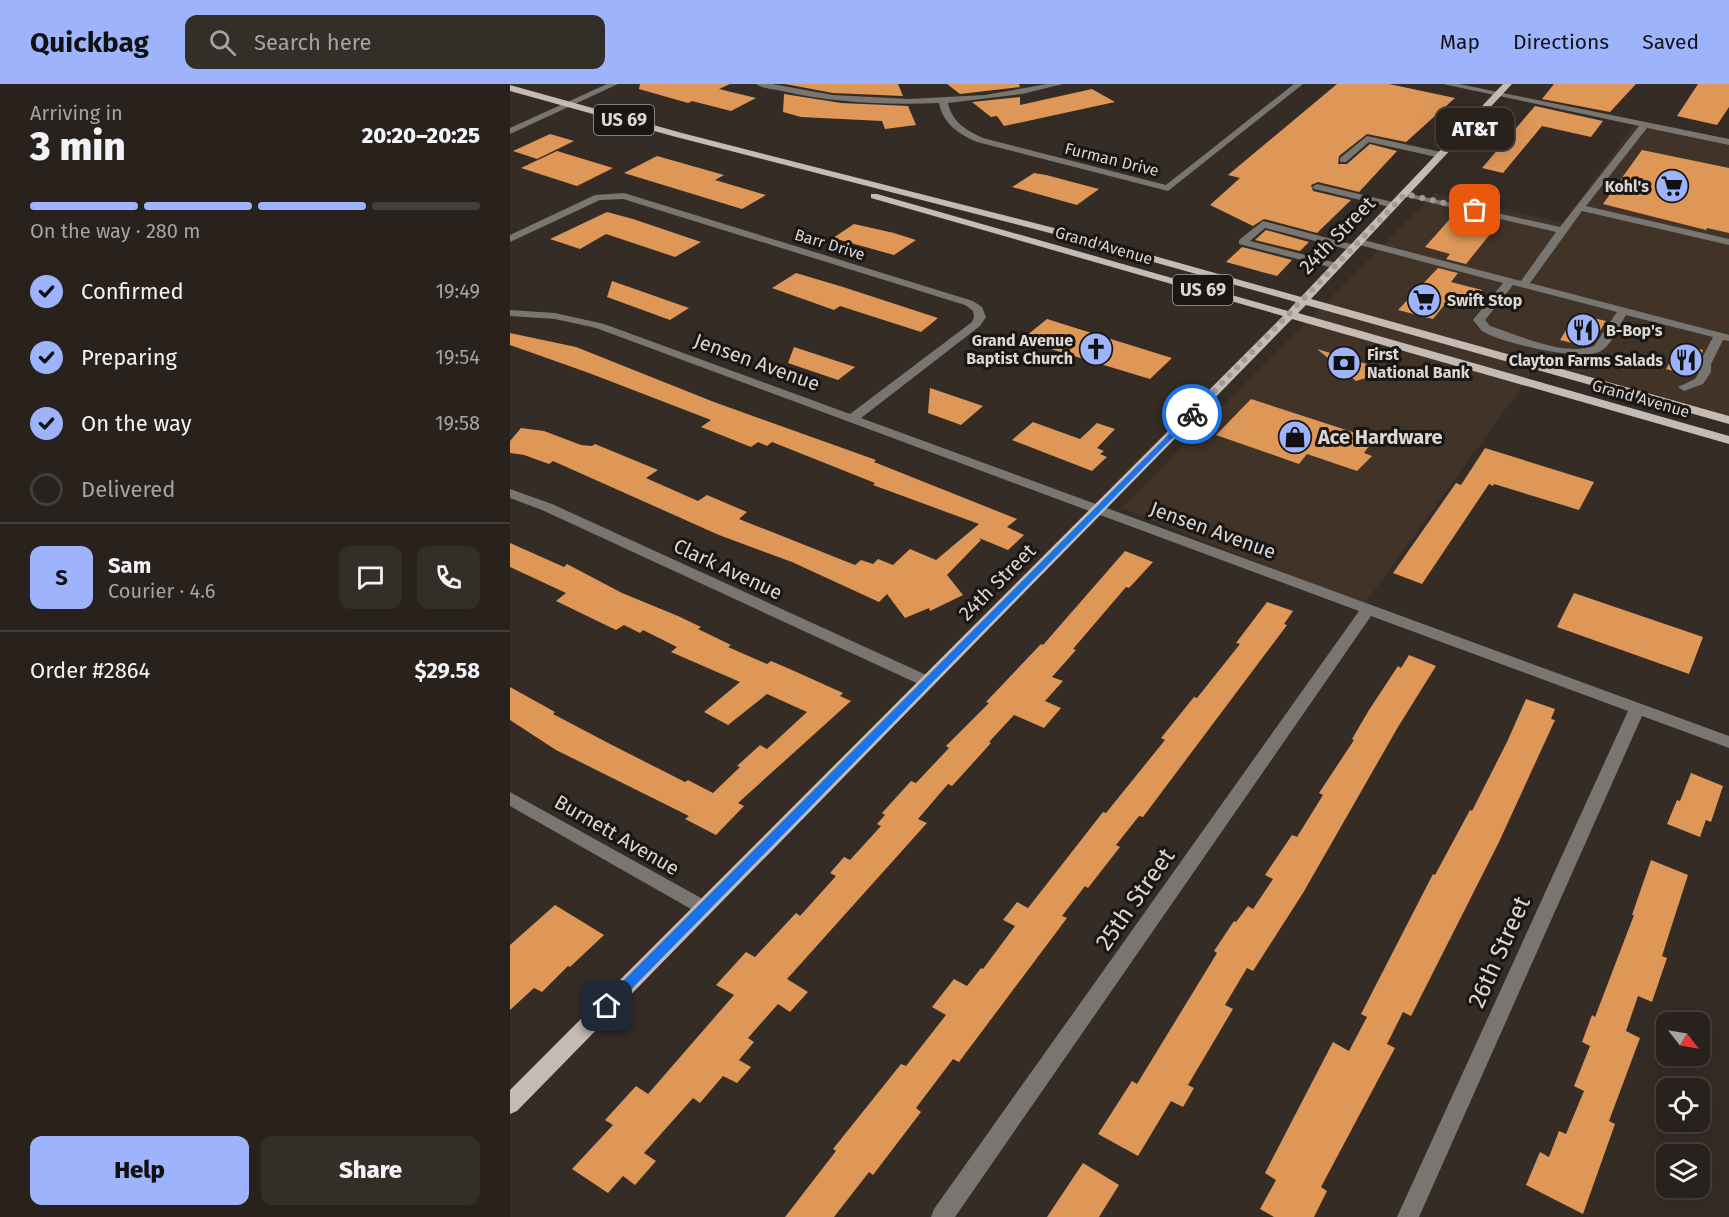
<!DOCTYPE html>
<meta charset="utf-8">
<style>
body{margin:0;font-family:"Fira Sans",sans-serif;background:#342e29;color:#f1f3f6;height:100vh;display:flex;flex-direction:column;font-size:22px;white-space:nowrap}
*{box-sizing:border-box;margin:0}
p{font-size:20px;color:#a5a3a3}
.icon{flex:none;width:33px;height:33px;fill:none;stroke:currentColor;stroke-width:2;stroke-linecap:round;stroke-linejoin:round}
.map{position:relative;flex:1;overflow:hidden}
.details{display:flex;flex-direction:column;background:#28211c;width:510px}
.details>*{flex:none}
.needle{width:39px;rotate:121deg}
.fabs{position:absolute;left:1146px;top:928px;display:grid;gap:12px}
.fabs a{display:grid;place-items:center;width:54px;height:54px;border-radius:12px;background:#28211c;box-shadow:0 6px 24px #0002,0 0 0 2px #443e3b;font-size:30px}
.pin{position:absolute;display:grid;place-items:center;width:51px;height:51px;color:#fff;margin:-26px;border-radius:12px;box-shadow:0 3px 9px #0006}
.courier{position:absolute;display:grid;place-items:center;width:60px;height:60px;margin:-30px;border:4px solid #1a73e8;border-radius:50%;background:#fff;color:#222;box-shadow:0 2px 8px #0007}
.bubble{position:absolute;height:42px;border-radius:12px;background:#28211c;box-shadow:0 6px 24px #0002,0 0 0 2px #443e3b;font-size:20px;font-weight:800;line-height:42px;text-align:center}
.head em{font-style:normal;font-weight:800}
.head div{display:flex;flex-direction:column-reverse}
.head{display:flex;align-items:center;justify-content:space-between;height:102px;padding:0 30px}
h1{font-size:39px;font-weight:800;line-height:45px}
.bar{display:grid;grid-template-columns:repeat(4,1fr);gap:9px 6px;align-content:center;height:72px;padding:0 30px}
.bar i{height:8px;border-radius:4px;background:#443e3b}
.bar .on{background:#9db4fd}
.bar p{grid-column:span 4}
.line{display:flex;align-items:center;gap:15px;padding:0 30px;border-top:2px solid #443e3b}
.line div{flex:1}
.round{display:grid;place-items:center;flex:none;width:63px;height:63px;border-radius:12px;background:#342e29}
ol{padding:0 30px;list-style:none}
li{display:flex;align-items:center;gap:18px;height:66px}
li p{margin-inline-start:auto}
li .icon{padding:6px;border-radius:50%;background:#9db4fd;color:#111;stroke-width:4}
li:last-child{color:#a5a3a3}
li i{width:33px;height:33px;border:3px solid #443e3b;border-radius:50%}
.primary-button{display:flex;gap:12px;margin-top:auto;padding:12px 30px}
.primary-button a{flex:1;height:69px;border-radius:12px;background:#9db4fd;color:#111;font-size:24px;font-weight:800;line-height:69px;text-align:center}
.primary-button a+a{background:#342e29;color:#f1f3f6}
header{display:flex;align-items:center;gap:36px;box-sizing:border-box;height:84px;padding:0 30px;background:#9db4fd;color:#111}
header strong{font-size:28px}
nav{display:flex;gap:33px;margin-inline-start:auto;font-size:21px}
.search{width:420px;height:54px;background:#342e29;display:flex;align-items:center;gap:15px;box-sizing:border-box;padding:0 21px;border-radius:12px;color:#a5a3a3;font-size:22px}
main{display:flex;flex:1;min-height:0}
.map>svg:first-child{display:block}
.built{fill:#413328}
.building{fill:#df9757}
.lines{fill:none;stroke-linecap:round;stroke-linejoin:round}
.minor{fill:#797571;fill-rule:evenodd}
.major{fill:#c4bbb4;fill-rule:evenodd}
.route{fill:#1a73e8}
.done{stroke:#a29b96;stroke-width:6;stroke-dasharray:0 10.8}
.labels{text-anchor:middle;stroke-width:6;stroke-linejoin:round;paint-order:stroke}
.far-street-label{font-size:16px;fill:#dcd7d3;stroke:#191613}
.far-poi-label{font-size:16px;font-weight:bold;fill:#dcd7d3;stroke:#191613;text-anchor:end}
.shield{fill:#191613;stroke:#a29d99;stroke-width:1.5}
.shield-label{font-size:18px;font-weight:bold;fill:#dcd7d3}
.street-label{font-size:20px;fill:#dcd7d3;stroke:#191613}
.poi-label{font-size:20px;font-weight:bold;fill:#dcd7d3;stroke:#191613;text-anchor:start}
.near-street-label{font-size:24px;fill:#dcd7d3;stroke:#191613}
</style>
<header>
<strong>Quickbag</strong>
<div class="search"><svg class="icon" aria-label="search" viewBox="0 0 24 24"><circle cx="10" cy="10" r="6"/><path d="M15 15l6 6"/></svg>Search here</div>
<nav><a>Map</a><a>Directions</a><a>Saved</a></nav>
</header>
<main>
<section class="details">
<div class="head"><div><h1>3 min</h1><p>Arriving in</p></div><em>20:20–20:25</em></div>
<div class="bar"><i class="on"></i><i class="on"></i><i class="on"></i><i></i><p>On the way · 280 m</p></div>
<ol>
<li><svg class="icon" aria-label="check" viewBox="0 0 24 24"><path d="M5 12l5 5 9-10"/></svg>Confirmed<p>19:49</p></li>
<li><svg class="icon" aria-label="check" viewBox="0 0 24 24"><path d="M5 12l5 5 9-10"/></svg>Preparing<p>19:54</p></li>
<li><svg class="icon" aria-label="check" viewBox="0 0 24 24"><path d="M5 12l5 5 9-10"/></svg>On the way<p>19:58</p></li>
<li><i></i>Delivered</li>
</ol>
<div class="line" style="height:108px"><b class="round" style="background:#9db4fd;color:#111">S</b><div><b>Sam</b><p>Courier · 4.6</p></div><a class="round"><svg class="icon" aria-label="chat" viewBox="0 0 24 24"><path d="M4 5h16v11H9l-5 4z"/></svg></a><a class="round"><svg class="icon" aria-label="phone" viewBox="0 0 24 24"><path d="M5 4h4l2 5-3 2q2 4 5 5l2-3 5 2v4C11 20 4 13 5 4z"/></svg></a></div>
<div class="line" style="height:78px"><div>Order #2864</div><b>$29.58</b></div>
<div class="primary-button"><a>Help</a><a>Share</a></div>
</section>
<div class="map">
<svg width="1219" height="1133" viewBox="0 0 1219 1133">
<rect width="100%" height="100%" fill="#352c26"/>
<polygon class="built" points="1124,42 1219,61 1219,332 1029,279 854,521 611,424 925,109 1053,139"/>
<g class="building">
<polygon points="130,0 220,0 209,5 246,14 221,27 182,17 178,19 129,5"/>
<polygon points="275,0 388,0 393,12 323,9"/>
<polygon points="437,0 509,0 510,3 450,10"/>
<polygon points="827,0 879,0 945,14 896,58 857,50 829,72 828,80 837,80 860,60 887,67 849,108 808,98 801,101 803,107 841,116 807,149 754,135 743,142 700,121 730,94 718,91"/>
<polygon points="1044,0 1126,0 1100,28 1032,15"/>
<polygon points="1188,0 1219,0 1219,23 1207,41 1167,32"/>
<polygon points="582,5 605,18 494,42 487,32 481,33 462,18 510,13 510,21"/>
<polygon points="274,10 331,19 398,22 406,41 375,45 372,37 291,33 273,28"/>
<polygon points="1025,22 1093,37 1081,53 1032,42 993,89 972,84"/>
<polygon points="40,50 64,57 27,75 3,67"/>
<polygon points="1132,66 1219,84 1219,149 1197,144 1196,146 1093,120"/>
<polygon points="47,67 103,84 67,102 11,84"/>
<polygon points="147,72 214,91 205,96 256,111 232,125 114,89"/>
<polygon points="524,89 536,91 589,105 567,121 502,103"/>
<polygon points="97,128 123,135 191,158 165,173 96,150 70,165 40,155"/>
<polygon points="946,128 990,138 956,180 936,175 940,170 915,163"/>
<polygon points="344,140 384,149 406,156 384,171 323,154"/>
<polygon points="756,146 799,158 790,167 745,156"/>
<polygon points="732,163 782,176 767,192 716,178"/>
<polygon points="928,184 948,189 941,198 972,206 960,222 953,220 951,223 936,219 923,235 888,226"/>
<polygon points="286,189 333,203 428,234 411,248 330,222 324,226 262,204"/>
<polygon points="102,197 179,224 160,236 97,213"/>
<polygon points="1066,230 1096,237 1082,260 1074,262 1050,256"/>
<polygon points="537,235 604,256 662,274 640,295 511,256"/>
<polygon points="0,249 66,263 204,318 366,376 364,378 507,435 497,443 514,451 498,466 469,454 471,456 437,491 453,511 420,527 419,524 395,534 377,510 369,518 282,478 209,451 43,377 39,380 14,371 0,369 0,357 11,344 34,347 71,361 82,362 85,360 148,386 136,394 188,417 197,411 237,428 229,435 345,481 351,476 363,480 368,475 383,481 400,465 426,476 469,440 363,401 365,399 262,358 257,362 248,358 241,363 191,343 201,336 79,289 0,261"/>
<polygon points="1170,260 1193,266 1183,292 1156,285"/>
<polygon points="284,263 345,283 328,296 278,279"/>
<polygon points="807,265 880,287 846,297"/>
<polygon points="420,304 473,322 451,341 418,329"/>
<polygon points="741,315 864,355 854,369 862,372 847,387 797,370 789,380 706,351"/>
<polygon points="523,338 570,355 587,339 605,345 587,364 594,367 590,370 597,373 582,387 502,356"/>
<polygon points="975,364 1084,398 1069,426 984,400 983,402 979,400 912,500 883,489 946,399 951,401"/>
<polygon points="0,459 54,483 57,480 112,509 168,532 191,543 188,545 221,561 218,563 257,580 261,577 282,586 333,609 330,612 341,617 228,719 234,722 206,751 175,735 179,732 46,666 0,636 0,603 45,628 43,630 102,661 175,698 178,696 203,709 230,683 227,682 250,661 257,665 297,628 257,610 218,641 194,628 230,598 161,568 167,563 133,546 130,549 114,541 106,546 46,517 56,509 0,483"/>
<polygon points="615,467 643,478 619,504 616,503 563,565 566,566 542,593 553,597 535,617 551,624 534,644 504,631 479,658 481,659 442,702 438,700 408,735 417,739 277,895 298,908 280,928 268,920 238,954 244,958 229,976 241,983 227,999 213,992 190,1019 183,1014 134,1069 146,1077 125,1101 113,1092 98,1109 62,1085 103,1041 95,1036 126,1002 138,1010 224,911 206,901 236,868 245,873 286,829 290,832 326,792 320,789 334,773 340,776 371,742 367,740 375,731 372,729 401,697 406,699 439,664 436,662 479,619 476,618 531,560 533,561"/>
<polygon points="1064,509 1193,553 1179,590 1047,543"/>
<polygon points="757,518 783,527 774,540 777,541 633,733 629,732 606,761 610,763 578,804 575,802 552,832 557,834 449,978 443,975 406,1024 411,1028 363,1091 359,1088 324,1133 275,1133 326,1067 323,1065 391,980 396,982 436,931 422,923 444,895 457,902 471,884 473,885 505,842 493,836 507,818 518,824 593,728 596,729 655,656 651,654 684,613 687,614 730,560 726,559"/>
<polygon points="899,571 926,582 888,643 793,809 743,887 737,884 715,921 723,925 678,1001 684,1004 673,1023 661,1017 628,1072 588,1050 622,997 627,1000 707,869 704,867 724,837 726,838 738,822 743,825 763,795 755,791 782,751 787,753 813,711 809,709 844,656 842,655 859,626 888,582 891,584"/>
<polygon points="1016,615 1045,625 1041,635 1045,636 989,758 901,932 893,928 877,960 885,964 811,1103 817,1107 804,1133 764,1133 750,1125 766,1096 755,1089 823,958 839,967 857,933 851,930 923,790 925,791 960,726 962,727 997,658"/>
<polygon points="1181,689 1213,702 1201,738 1196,736 1190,753 1157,740 1167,716 1170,717"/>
<polygon points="1141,776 1178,791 1152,872 1157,874 1142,918 1128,912 1116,947 1130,954 1099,1037 1105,1040 1073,1130 1016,1101 1030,1068 1039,1073 1049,1047 1056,1050 1074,1007 1064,1002 1080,962 1072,958 1082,931 1085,933 1124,831 1122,831"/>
<polygon points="45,821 94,851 60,883 58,882 32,908 24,904 0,926 0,861"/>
<polygon points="573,1079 609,1101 589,1133 537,1133"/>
</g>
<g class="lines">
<g class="minor">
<polygon points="97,0 108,0 0,50 0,44"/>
<path d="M 246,0 L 262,0 L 323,11 L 399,15 L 475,11 L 537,0 L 553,0 L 512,10 L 438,19 C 442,38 456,46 473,54 L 656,101 L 784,0 L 793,0 L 658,107 L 467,58 C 449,50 433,40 429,19 C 377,21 324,19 272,7 C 264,5 253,5 246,0 Z"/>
<path d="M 933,0 L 949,0 L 1219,55 L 1219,61 L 1137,44 L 1076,122 L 1219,155 L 1219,161 L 1072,127 L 1020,199 L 1219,251 L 1219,257 L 1213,256 L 1201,280 L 1201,288 L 1193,300 L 1174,307 L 1168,303 L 1185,295 L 1189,288 L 1189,280 L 1203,253 L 1116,231 C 1109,242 1102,262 1089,268 C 1069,277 991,259 972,247 C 969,244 966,239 963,236 L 993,199 L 846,160 L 845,158 L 850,155 L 1011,197 L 1046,148 L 892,112 L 892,108 L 1050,143 L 1129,42 ZM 1003,201 L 1107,228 L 1084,262 C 1056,273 1008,251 980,242 L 975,236 Z"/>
<polygon points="857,52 931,68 936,71 931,74 859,58 836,78 830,78 830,74"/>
<polygon points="807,100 887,119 889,121 884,124 804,105 802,103"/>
<polygon points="114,109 463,217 472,223 476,233 470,242 351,334 1219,652 1219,664 1132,632 909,1133 887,1133 1118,627 861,532 445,1133 421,1133 424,1125 849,527 86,244 45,235 0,232 0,226 45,229 94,240 340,330 462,238 464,233 463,227 455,221 113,115 90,116 0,158 0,151 85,111"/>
<polygon points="753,137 848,162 849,164 844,167 755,144 740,157 831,180 831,184 827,185 729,160 729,156"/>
<polygon points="0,405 42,420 423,594 426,598 423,602 413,602 32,426 0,414"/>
<polygon points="0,708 200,819 203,824 200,829 194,832 188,829 0,722"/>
</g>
<polygon class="major" points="993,0 1002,0 801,215 1219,332 1219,340 796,221 788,229 1219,352 1219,360 782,235 7,1027 0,1030 0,1006 773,232 361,114 361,110 367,110 778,227 786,218 540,149 166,53 0,7 0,1 172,49 548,145 791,213"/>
</g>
<polygon class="route" points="682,327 686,330 685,331 101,926 92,926 91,922 92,918"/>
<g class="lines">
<polyline class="done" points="682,330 895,110 965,126"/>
</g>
<defs>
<g id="supermarket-disc" transform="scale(1.725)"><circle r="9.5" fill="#9db4fd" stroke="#191613"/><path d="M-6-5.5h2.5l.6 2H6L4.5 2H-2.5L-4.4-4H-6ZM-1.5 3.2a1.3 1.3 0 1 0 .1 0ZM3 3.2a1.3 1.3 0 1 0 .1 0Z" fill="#111"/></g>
<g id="restaurant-disc" transform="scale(1.725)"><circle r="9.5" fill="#9db4fd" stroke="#191613"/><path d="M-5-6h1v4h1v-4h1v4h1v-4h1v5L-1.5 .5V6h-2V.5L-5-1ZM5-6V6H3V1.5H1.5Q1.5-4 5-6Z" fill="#111"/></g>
<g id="church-disc" transform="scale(1.725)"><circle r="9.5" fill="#9db4fd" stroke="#191613"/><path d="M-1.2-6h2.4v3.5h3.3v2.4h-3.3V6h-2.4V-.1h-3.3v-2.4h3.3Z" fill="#111"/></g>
<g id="bank-disc" transform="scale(1.725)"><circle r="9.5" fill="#9db4fd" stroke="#191613"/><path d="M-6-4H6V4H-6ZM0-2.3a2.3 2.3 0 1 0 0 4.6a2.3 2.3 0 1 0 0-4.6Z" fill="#111"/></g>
<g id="shop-disc" transform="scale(1.725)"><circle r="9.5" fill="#9db4fd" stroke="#191613"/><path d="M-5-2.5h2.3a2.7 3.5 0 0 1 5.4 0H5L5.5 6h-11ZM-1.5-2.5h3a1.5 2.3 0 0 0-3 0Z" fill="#111"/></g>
</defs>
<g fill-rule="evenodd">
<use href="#supermarket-disc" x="1162" y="102"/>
<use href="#supermarket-disc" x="914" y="216"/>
<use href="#restaurant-disc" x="1073" y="246"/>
<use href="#church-disc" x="586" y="265"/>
<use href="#restaurant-disc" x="1176" y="276"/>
<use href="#bank-disc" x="834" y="279"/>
<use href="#shop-disc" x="785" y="353"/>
</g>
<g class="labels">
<g class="far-street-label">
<text transform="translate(602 75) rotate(14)" y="6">Furman Drive</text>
<text transform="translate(320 160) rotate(17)" y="6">Barr Drive</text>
<text transform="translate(594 161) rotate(16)" y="6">Grand Avenue</text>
<text transform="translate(1131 314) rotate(16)" y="6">Grand Avenue</text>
</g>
<g class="far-poi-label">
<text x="1139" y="108">Kohl's</text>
<text x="937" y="222" text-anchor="start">Swift Stop</text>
<text x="1096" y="252" text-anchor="start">B-Bop's</text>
<text x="563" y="262">Grand Avenue<tspan x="563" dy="18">Baptist Church</tspan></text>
<text x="857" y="276" text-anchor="start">First<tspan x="857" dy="18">National Bank</tspan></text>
<text x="1153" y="282">Clayton Farms Salads</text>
</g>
<g class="shield">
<rect x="84" y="21" width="60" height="30" rx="4.5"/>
<rect x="663" y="191" width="60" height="30" rx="4.5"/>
</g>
<g class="shield-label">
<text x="114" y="42">US 69</text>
<text x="693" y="212">US 69</text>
</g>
<g class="street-label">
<text transform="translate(827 151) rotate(-46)" y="7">24th Street</text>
<text transform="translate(247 278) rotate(20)" y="7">Jensen Avenue</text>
<text transform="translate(703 446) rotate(20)" y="7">Jensen Avenue</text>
<text transform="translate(218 485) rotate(25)" y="7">Clark Avenue</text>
<text transform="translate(487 498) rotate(-45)" y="7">24th Street</text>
<text transform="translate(107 751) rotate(30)" y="7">Burnett Avenue</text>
</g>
<g class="poi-label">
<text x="808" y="360">Ace Hardware</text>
</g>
<g class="near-street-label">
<text transform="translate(625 815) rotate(-55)" y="8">25th Street</text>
<text transform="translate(989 868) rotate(-66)" y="8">26th Street</text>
</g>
</g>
</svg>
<div class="fabs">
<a><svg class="needle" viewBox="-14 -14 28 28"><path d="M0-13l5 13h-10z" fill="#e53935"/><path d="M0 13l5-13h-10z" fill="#a5a3a3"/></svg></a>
<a><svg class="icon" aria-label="locate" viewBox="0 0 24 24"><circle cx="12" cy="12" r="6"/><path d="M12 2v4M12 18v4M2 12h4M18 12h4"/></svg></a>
<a><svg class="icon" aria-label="layers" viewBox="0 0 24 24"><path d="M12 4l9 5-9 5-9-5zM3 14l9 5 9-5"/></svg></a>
</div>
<div class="pin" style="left:965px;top:126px;background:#ea580c"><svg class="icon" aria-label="bag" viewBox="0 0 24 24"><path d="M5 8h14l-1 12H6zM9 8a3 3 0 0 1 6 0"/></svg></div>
<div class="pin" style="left:97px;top:922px;background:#1f2937"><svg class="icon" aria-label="home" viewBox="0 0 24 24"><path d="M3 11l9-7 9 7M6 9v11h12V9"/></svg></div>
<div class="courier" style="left:682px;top:330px"><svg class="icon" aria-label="bike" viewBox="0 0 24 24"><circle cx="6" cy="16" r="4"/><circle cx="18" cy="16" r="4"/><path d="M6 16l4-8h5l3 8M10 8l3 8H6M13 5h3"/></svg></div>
<div class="bubble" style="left:926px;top:24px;width:78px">AT&amp;T</div>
</div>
</main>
